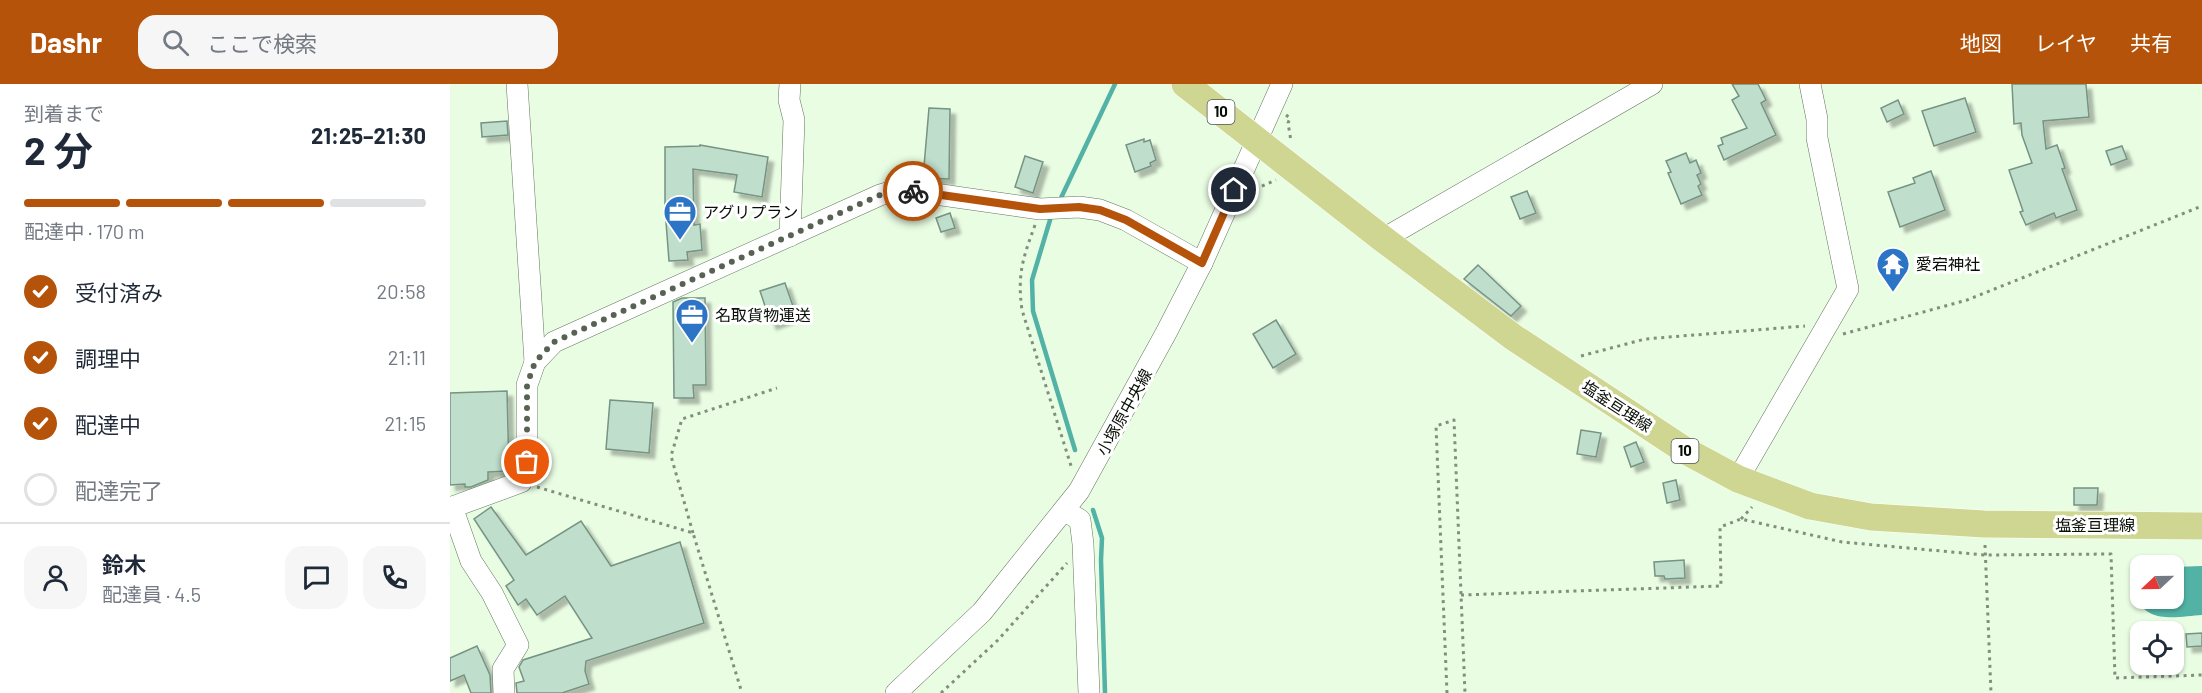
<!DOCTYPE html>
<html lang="ja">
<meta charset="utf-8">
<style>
body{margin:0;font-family:Barlow,"Noto Sans JP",sans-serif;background:#f6f6f7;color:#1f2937;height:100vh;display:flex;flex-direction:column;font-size:22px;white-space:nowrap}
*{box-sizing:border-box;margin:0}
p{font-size:20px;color:#747a83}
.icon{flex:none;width:33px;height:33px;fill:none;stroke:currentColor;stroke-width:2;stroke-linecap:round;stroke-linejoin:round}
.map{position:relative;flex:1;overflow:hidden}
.details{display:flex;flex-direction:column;background:#fff;width:450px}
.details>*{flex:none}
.needle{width:39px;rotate:248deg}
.tools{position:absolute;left:1680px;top:471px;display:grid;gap:12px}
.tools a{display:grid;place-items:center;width:54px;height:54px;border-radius:12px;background:#fff;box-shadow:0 2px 4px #0004;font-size:30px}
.pin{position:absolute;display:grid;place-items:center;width:51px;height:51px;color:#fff;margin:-26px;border:3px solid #fff;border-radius:50%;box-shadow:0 2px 6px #0007}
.courier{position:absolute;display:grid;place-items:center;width:60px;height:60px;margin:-30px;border:4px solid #b45309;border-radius:50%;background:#fff;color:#222;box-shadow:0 2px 8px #0007}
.head em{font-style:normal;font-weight:700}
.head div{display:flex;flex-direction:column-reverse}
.head{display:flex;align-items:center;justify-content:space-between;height:102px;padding:0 24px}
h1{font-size:39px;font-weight:700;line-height:45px}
.bar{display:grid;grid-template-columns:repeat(4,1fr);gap:9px 6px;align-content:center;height:72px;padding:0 24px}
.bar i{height:8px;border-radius:4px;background:#e0e1e3}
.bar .on{background:#b45309}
.bar p{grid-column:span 4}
.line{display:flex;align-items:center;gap:15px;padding:0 24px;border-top:2px solid #e0e1e3}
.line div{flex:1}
.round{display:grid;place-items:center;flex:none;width:63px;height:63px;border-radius:18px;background:#f6f6f7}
ol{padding:0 24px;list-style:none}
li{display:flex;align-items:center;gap:18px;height:66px}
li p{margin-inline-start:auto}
li .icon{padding:6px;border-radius:50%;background:#b45309;color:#fff;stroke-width:4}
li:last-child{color:#747a83}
li i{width:33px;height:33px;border:3px solid #e0e1e3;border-radius:50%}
header{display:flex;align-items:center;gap:36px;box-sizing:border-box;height:84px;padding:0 30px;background:#b45309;color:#fff}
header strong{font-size:28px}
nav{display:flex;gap:33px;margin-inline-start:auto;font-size:21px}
.search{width:420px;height:54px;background:#f6f6f7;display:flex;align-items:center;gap:15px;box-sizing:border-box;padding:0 21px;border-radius:18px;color:#747a83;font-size:22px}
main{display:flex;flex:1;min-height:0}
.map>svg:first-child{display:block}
.water{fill:#52b2a6}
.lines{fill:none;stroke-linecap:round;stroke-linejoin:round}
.stream{stroke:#52b2a6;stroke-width:4.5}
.building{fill:#bfdecc;stroke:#769383;stroke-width:1.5;filter:url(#shadow)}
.minor-casing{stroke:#64755e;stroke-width:22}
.major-casing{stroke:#fff;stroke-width:28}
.path{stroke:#818f7d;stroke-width:3;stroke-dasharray:3 4.5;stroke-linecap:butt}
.minor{stroke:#fff;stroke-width:21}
.major{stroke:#cfd691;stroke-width:27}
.done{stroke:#576253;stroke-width:6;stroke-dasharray:0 10.8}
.route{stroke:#b45309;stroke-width:8}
.labels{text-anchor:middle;stroke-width:6;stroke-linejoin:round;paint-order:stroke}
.shield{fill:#fff;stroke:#525751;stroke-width:1.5}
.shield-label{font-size:15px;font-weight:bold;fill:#080f06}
.poi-label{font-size:16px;fill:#080f06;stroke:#fff;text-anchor:start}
.street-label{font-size:16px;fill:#080f06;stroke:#fff}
</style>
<header>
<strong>Dashr</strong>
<div class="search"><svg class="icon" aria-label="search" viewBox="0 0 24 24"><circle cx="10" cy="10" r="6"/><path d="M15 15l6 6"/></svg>ここで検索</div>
<nav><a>地図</a><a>レイヤ</a><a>共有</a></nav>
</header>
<main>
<section class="details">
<div class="head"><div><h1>2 分</h1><p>到着まで</p></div><em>21:25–21:30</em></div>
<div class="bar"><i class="on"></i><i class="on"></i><i class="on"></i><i></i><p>配達中 · 170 m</p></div>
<ol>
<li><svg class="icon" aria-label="check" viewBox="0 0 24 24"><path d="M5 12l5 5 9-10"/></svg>受付済み<p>20:58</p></li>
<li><svg class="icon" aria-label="check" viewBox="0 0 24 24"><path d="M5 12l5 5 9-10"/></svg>調理中<p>21:11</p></li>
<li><svg class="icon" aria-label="check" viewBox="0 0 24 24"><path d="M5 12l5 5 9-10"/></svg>配達中<p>21:15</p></li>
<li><i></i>配達完了</li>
</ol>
<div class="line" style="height:108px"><a class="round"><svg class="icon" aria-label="person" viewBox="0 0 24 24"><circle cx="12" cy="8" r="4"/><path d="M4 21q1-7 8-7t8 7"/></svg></a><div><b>鈴木</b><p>配達員 · 4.5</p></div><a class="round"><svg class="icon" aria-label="chat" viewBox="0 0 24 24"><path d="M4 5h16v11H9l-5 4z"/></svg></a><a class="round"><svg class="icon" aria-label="phone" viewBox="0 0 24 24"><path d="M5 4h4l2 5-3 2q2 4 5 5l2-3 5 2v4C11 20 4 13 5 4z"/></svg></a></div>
</section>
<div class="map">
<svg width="1752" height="609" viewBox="0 0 1752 609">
<defs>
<filter id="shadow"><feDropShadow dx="5.5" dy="5.5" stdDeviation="1.5" flood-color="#0004"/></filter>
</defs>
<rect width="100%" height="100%" fill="#e9fde3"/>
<path class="water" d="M 1752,482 L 1752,531 C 1731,532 1696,541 1688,514 C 1685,505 1688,493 1688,484 L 1690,484 L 1690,514 L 1724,514 L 1724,483 Z"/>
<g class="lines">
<g class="stream">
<polyline points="610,116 665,0"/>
<polyline points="600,136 582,196 583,227 625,366"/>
<polyline points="643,426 652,454 651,476 655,609"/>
</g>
</g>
<g class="building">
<polygon points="1282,0 1308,0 1316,16 1311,19 1326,51 1274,76 1268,62 1273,60 1271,54 1297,44 1282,16 1289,12"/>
<polygon points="1562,0 1636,0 1639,33 1593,37 1596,65 1607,61 1615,84 1612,85 1627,126 1606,134 1604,129 1576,141 1570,128 1573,127 1559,86 1582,79 1572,51 1571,39 1564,40"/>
<polygon points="1515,14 1526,48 1484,62 1472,27"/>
<polygon points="1448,16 1454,30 1437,38 1431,24"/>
<polygon points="479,24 500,25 499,95 473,94"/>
<polygon points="57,37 58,51 32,53 31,39"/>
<polygon points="694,55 694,58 700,56 706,76 700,79 701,82 685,88 676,61"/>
<polygon points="250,61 318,73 312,113 284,108 287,91 243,85 244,141 250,140 252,166 237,168 238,176 219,177 215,125 215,63 250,62"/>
<polygon points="1672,62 1677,75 1661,81 1656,67"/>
<polygon points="1236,69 1240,79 1246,76 1251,89 1247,91 1251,100 1248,102 1252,111 1231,120 1218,89 1221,88 1216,77"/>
<polygon points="575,72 593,78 583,109 565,103"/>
<polygon points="1481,87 1495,126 1450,143 1438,108 1465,99 1463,94"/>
<polygon points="1077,107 1086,129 1070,135 1061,113"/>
<polygon points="500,129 505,144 491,148 486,134"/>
<polygon points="1028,181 1071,222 1061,232 1014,195"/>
<polygon points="335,199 346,231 321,240 310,207"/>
<polygon points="232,214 255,214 256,301 243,301 244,314 224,314 223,218"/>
<polygon points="826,236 846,270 823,284 803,250"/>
<polygon points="57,307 59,387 38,388 38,396 21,403 15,403 15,400 0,401 0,309"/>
<polygon points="160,316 203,319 199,369 156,365"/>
<polygon points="1131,346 1151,349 1146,373 1127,370"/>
<polygon points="1186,358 1194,378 1181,383 1174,363"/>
<polygon points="1226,396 1230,416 1217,419 1213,399"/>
<polygon points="1624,404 1648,404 1647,421 1624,421"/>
<polygon points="41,423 76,471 131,437 161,482 230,458 254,539 136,577 135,587 139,600 112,609 67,609 66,599 74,597 69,583 73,576 142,554 115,512 87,531 76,515 68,521 56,502 64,496 24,435"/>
<polygon points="1234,476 1235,494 1215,495 1214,492 1205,492 1204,478"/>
<polygon points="1752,549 1752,562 1737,563 1736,550"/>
<polygon points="27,562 40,591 41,609 21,609 14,591 0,597 0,574"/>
</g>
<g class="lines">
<g class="minor-casing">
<g id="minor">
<polyline points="67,0 85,278"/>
<polyline points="340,152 344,36 339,16 340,0"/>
<polyline points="933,155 1202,0"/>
<polyline points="1288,395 1398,205 1367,54 1367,35 1360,0"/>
<polyline points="2,423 21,477 42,509 68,561 53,585 54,609"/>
<polyline points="0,424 71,398 77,378 77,301 85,278 104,258 430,111 450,105 590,125 629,123 650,126 676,136 752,179"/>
<polyline points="614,426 630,436 633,460 639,609"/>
<polyline points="446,609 532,528 629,407 716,249 752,179 832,0"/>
</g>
</g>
<g class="major-casing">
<polyline id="major" points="735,0 933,155 1063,253 1236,367 1288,395 1360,422 1421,433 1534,440 1752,442"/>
</g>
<g class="path">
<polyline points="836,31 840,34 838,39 841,57"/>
<polyline points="805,105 826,96"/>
<path d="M 585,141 C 573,174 567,190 572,226 L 622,385"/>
<polyline points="1393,250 1517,216 1752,122"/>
<polyline points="1131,272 1195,255 1355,242"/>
<polyline points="87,403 243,449 292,609"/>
<polyline points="1291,435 1302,423"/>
<polyline points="243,449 221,372 232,335 327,304"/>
<polyline points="1535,461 1541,609"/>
<polyline points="1011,511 1271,502 1270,443 1291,435 1392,458 1535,471 1661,470 1665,594 1752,591"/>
<polyline points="491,609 548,556 617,479"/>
<polyline points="997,609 986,342 1004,336 1015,609"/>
</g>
<use href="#minor" class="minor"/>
<use href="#major" class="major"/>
</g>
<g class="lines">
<polyline class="done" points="77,378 77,301 85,278 104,258 430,111 450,105 463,107"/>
<polyline class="route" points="463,107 590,125 629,123 650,126 676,136 752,179 784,106"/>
</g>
<defs>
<g id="office-pin" transform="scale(1.725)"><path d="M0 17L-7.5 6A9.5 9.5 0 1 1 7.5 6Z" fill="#2c74c5" stroke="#fff"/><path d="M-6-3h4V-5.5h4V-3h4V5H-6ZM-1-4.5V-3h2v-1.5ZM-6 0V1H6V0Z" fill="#fff"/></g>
<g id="temple-pin" transform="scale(1.725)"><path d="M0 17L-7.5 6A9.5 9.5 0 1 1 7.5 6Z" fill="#2c74c5" stroke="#fff"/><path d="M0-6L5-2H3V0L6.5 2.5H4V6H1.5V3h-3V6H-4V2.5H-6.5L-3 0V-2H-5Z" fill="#fff"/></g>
</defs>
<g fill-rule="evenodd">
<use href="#office-pin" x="230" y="128"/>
<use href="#temple-pin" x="1443" y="180"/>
<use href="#office-pin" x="242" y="231"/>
</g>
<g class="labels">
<g class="shield">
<rect x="757.5" y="16" width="27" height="24" rx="4.5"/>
<rect x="1221.5" y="355" width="27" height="24" rx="4.5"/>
</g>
<g class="shield-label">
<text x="771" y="33">10</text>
<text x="1235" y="372">10</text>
</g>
<g class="poi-label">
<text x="253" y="134">アグリプラン</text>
<text x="1466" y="186">愛宕神社</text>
<text x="265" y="237">名取貨物運送</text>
</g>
<g class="street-label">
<text transform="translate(1167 322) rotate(33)" y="6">塩釜亘理線</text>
<text transform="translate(674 328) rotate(-61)" y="6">小塚原中央線</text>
<text x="1645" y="447">塩釜亘理線</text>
</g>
</g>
</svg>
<div class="tools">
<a><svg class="needle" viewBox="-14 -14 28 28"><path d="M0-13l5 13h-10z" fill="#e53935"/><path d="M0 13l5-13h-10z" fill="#747a83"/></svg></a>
<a><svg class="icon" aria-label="locate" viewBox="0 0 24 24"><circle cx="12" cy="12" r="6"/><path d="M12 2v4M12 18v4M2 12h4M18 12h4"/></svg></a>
</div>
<div class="pin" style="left:77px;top:378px;background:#ea580c"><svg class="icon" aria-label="bag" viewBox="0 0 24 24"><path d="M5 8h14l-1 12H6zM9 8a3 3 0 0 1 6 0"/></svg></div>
<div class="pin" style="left:784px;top:106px;background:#1f2937"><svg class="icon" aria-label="home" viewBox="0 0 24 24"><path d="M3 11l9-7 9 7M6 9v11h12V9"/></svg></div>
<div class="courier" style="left:463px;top:107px"><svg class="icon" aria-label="bike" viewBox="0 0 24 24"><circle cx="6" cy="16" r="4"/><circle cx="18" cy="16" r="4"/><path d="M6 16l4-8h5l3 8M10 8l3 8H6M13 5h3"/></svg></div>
</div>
</main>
